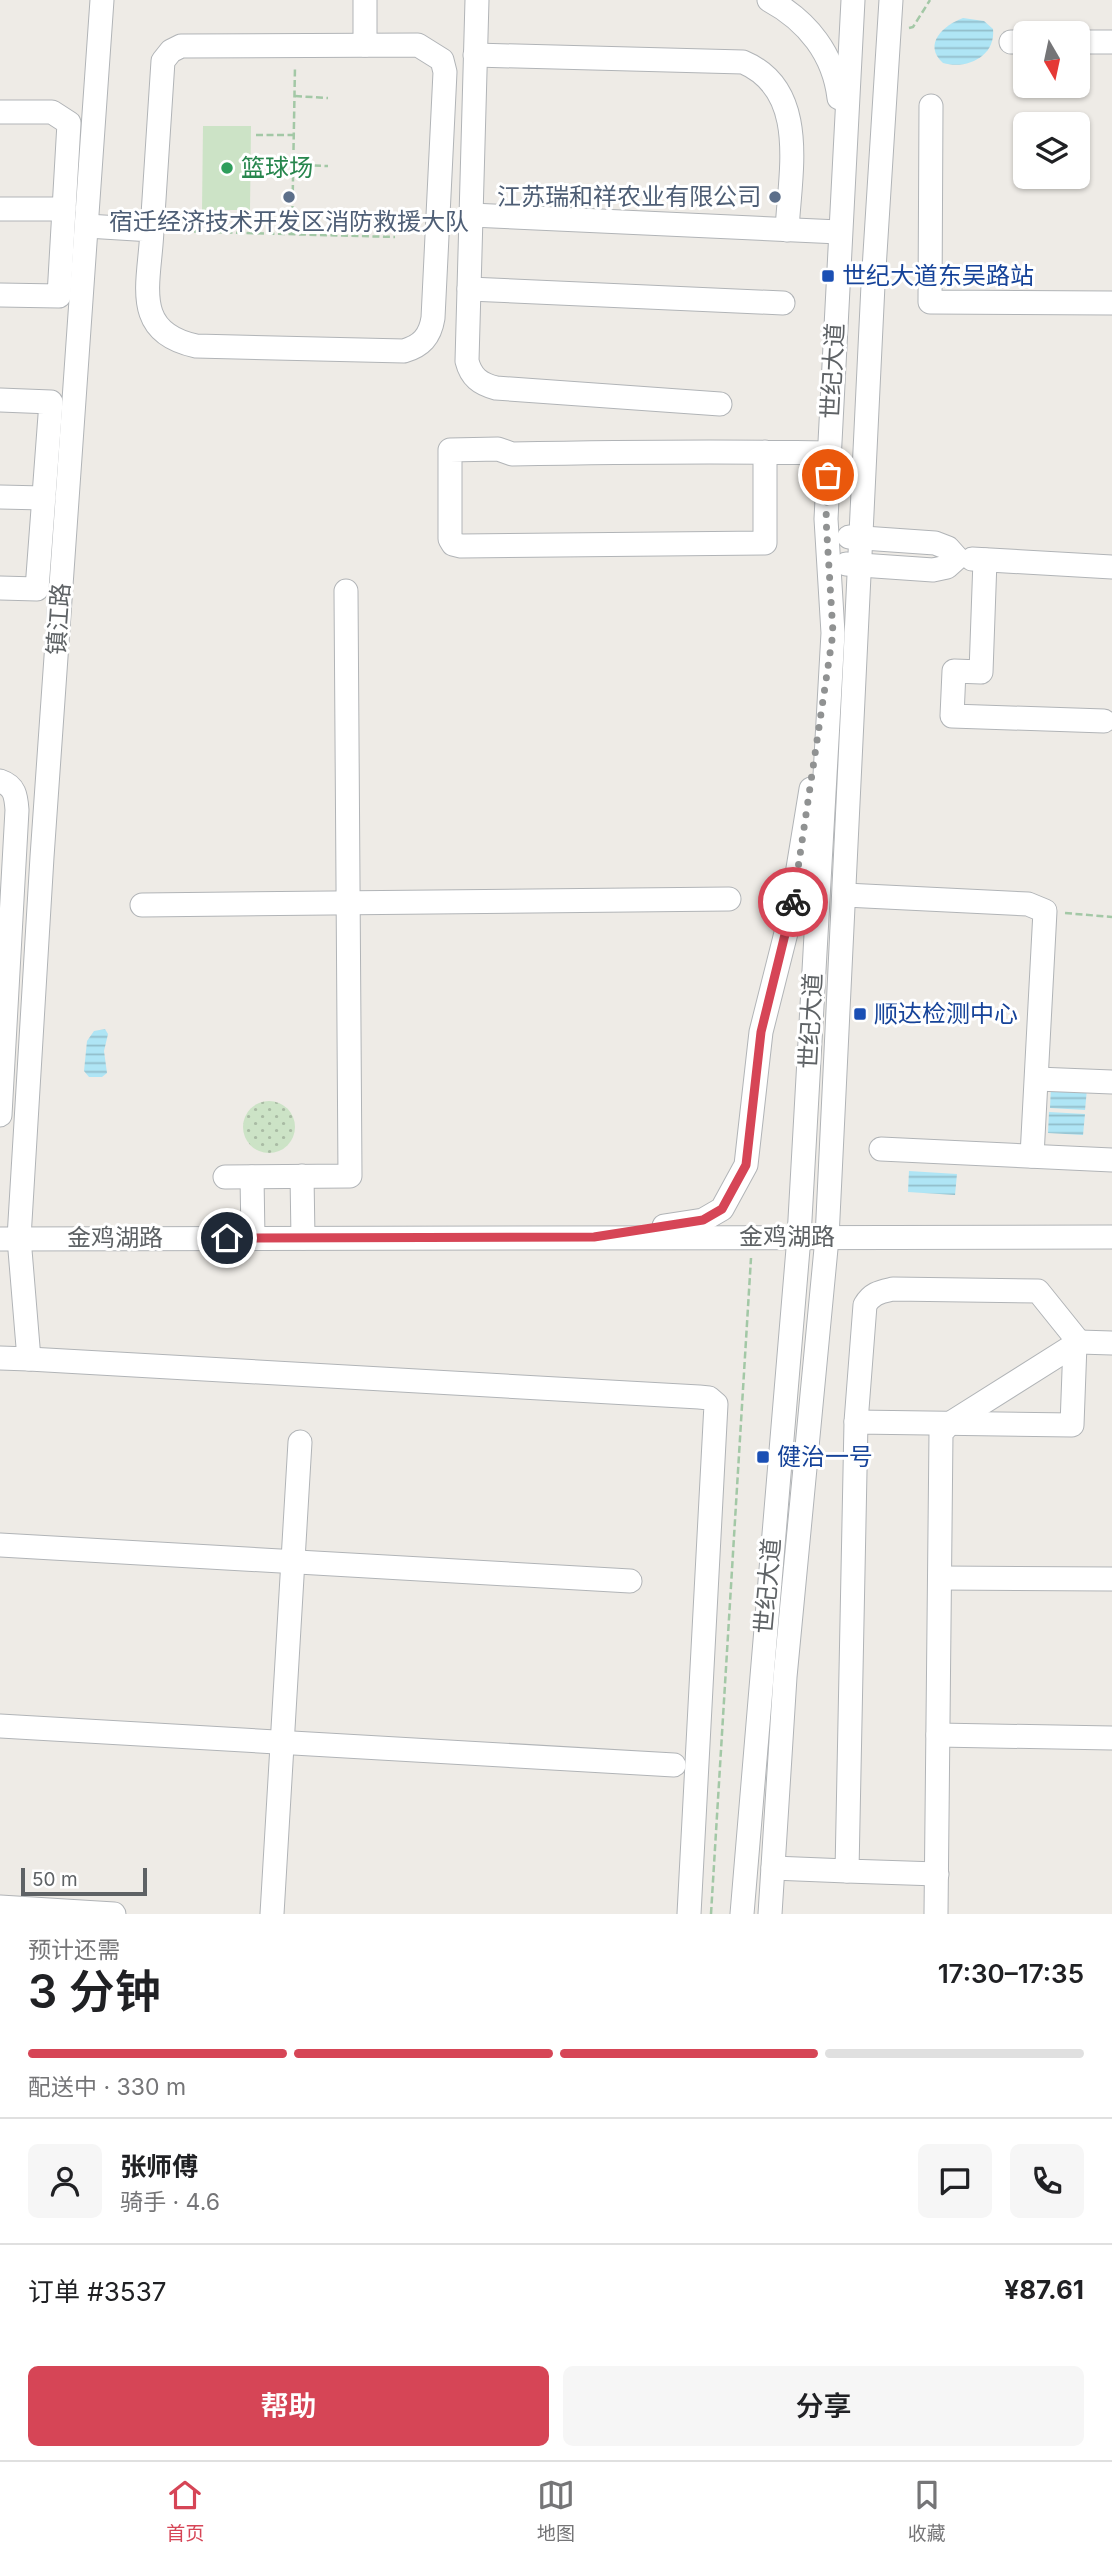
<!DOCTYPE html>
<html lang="zh">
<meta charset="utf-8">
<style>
body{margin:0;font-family:Inter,"Noto Sans SC",sans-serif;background:#f6f6f6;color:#202124;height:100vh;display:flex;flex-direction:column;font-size:26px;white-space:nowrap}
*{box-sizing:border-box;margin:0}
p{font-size:23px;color:#757577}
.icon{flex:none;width:38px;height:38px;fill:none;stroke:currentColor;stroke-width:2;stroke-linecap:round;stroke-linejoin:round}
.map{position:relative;height:1914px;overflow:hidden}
.sheet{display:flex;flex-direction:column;background:#fff;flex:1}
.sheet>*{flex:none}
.needle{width:46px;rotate:171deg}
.tools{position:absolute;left:1013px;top:21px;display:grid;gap:14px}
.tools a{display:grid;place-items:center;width:77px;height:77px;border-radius:10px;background:#fff;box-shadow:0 2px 5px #0004;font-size:35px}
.scale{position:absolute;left:21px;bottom:18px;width:126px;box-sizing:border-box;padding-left:7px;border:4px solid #5e6265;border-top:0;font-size:19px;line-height:24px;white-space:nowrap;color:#5e6265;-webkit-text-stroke:5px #fff;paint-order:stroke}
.pin{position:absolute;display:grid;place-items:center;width:60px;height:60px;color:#fff;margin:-30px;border:4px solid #fff;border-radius:50%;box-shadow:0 2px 7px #0007}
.courier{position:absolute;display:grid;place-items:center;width:70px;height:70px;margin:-35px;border:5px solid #d64556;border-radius:50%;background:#fff;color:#222;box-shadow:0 2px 9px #0007}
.headline em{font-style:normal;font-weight:600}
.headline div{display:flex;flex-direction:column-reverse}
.headline{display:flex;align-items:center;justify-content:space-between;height:119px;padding:0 28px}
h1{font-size:46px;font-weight:600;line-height:52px}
.bar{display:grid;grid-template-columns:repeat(4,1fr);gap:10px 7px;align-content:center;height:84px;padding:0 28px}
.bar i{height:9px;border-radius:5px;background:#e0e0e0}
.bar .selected{background:#d64556}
.bar p{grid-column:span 4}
.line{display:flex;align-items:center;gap:18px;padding:0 28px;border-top:2px solid #e0e0e0}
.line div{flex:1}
.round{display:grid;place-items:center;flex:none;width:74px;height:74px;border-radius:10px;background:#f6f6f6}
.primary-button{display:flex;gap:14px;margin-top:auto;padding:14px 28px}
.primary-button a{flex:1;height:80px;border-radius:10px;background:#d64556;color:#fff;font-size:28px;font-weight:600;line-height:80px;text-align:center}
.primary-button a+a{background:#f6f6f6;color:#202124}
.tabs{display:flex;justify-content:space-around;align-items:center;height:98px;border-top:2px solid #e0e0e0;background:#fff;font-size:19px;color:#757577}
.tabs a{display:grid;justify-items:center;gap:4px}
.tabs .selected{color:#d64556}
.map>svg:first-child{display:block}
.grass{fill:url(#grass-dots)}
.garden{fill:#cce3c6}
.water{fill:url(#water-rules)}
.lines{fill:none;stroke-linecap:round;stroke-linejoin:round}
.minor-casing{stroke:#b1b4b7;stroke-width:25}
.path{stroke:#a3c8a6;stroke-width:2.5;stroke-dasharray:7 3.5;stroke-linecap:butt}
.minor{stroke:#fff;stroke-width:23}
.done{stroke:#909292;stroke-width:7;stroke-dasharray:0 12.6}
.route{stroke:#d64556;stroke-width:9}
.leisure-dot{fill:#2e9e5b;stroke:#fff;stroke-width:2.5}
.service-dot{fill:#5c6f8a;stroke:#fff;stroke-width:2.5}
.transit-dot{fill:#1a4fb4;stroke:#fff;stroke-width:2.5}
.labels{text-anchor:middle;stroke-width:6;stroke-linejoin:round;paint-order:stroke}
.leisure-label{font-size:24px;fill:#27864d;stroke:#fff;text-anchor:start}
.service-label{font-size:24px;fill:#4e5e75;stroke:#fff;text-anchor:end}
.transit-label{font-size:24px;fill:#164399;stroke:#fff;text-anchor:start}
.street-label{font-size:24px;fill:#5e6265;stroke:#fff}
</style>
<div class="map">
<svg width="1112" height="1914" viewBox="0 0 1112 1914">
<defs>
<pattern id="grass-dots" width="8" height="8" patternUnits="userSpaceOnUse" patternTransform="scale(1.75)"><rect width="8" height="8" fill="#cce3c6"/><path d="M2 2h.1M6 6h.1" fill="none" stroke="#a9bba4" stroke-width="1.8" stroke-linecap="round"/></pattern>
<pattern id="water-rules" width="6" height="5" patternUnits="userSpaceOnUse" patternTransform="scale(1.75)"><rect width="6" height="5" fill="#afe5f5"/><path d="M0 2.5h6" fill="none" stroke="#92bdca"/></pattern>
</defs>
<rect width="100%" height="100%" fill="#eeebe6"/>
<circle class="grass" cx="269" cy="1127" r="26"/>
<polygon class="garden" points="203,126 251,126 250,210 202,210"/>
<g class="water">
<path d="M 963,18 L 984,21 L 993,29 C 996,56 967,70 943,63 C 922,44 944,25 963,18 Z"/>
<polygon points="105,1029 108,1034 104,1051 107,1073 102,1077 89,1077 84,1071 87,1041 94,1031"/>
<polygon points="1051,1086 1087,1089 1085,1110 1050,1108"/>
<polygon points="1049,1112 1085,1114 1083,1135 1048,1133"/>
<polygon points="909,1171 957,1174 955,1195 908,1192"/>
</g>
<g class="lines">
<g class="minor-casing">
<g id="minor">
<polyline points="365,0 365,45"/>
<path d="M 477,0 L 467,361 C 471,377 480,384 496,388 L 720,404"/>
<path d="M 769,0 C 808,21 834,55 839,98"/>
<polyline points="1011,42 1026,42"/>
<polyline points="1078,42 1112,42"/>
<path d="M 475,55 L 743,62 C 809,90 790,172 787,230"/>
<polyline points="931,106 930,302 1112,303"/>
<polyline points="0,112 52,112 69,123 59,296 0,295"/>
<polyline points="0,209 64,209"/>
<polyline points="471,215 839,232"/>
<path d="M 87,226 L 152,230 C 150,282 130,332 196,346 L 404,351 C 421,346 430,337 433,318 L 445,72 L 442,60 L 418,45 L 181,46 L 171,51 L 163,61 L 152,230"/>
<polyline points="469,289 783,303"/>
<polyline points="0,400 51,402 37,589 0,588"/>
<path d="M 765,452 L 765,543 L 461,546 L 453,544 L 450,539 L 450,450 L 498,449 L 512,454 C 617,452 723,451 829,453"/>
<polyline points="0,497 44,498"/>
<polyline points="972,559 1112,567"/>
<polyline points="985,560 981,672 954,671 952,716 1104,721"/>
<polyline points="846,564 933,570 947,567 957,558 948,548 935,543 849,537"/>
<path d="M 0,781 C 15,786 16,796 17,810 L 0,1115"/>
<polyline points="845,895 1028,904 1045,911 1032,1156"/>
<polyline points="142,905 729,899"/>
<polyline points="1037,1079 1112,1082"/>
<polyline points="881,1149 1112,1160"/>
<polyline points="302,1176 303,1238"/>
<polyline points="225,1177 350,1176 346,591"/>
<polyline points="252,1177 253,1238"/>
<polyline points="664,1226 703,1220 722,1209 746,1165 761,1032 790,917 811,789"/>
<polyline points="0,1239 1112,1237"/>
<polyline points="0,1358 29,1359 19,1238 42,857 102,0"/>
<polyline points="29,1359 699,1397 709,1398 716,1404 689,1914"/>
<path d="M 856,1422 L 865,1305 C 872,1293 880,1292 893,1289 L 1038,1291 L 1079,1342"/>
<polyline points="0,1545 630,1581"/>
<polyline points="940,1578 1112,1579"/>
<polyline points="0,1726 674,1765"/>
<polyline points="938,1735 1112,1738"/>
<polyline points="773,1868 847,1871"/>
<polyline points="937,1874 847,1871 856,1422 1072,1425 1075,1344"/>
<polyline points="0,1907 114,1914"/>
<polyline points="272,1914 300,1442"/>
<polyline points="742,1914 799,1237 833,633 826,519 853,0"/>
<polyline points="770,1914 785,1677 827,1238 873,285 891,0"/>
<polyline points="936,1914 941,1433 949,1424 1079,1342 1112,1343"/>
</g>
</g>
<g class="path">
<polyline points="909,28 913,27 930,0"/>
<polyline points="295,96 328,98"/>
<polyline points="256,135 294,135"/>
<polyline points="293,165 328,166"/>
<polyline points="173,231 395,237"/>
<polyline points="292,234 295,66"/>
<polyline points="1065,913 1112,917"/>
<polyline points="711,1914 751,1258"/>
</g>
<use href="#minor" class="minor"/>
</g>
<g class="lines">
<polyline class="done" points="793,902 833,633 826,519 828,475"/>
<polyline class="route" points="227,1238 594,1237 703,1220 722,1209 746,1165 761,1032 793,902"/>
</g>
<circle class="leisure-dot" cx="227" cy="168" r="7"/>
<g class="service-dot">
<circle cx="289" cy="197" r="7"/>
<circle cx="775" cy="197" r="7"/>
</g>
<g class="transit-dot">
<rect x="821" y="269" width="14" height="14" rx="3.5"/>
<rect x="853" y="1007" width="14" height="14" rx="3.5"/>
<rect x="756" y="1450" width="14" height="14" rx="3.5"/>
</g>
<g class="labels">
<g class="leisure-label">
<text x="241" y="176">篮球场</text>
</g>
<g class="service-label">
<text x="761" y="205">江苏瑞和祥农业有限公司</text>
<text x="289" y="230" text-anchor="middle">宿迁经济技术开发区消防救援大队</text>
</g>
<g class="transit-label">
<text x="842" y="284">世纪大道东吴路站</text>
<text x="874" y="1022">顺达检测中心</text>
<text x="777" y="1465">健治一号</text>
</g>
<g class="street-label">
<text transform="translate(833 371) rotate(-87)" y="8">世纪大道</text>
<text transform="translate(59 619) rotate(-86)" y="8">镇江路</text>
<text transform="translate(811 1021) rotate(-87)" y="8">世纪大道</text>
<text x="787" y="1245">金鸡湖路</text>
<text x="115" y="1246">金鸡湖路</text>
<text transform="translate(768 1586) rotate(-85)" y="8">世纪大道</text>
</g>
</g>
</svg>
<div class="tools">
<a><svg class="needle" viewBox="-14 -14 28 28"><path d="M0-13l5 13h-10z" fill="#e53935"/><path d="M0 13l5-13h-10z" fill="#757577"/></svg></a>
<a><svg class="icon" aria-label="layers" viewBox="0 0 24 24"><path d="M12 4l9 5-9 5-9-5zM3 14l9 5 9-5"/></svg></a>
</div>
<div class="scale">50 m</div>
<div class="pin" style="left:828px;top:475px;background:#ea580c"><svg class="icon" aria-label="bag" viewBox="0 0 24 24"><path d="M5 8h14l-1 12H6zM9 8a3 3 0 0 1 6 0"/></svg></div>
<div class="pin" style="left:227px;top:1238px;background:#1f2937"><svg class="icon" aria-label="home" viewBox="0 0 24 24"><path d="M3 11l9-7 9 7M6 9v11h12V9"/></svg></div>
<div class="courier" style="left:793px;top:902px"><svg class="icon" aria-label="bike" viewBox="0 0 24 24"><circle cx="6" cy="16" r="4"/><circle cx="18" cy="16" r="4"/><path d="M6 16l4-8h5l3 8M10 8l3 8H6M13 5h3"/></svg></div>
</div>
<section class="sheet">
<div class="headline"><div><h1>3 分钟</h1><p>预计还需</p></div><em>17:30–17:35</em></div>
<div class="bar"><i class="selected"></i><i class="selected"></i><i class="selected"></i><i></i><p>配送中 · 330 m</p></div>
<div class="line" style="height:126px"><a class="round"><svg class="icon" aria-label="person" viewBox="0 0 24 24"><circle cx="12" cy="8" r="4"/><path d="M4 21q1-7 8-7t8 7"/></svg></a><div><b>张师傅</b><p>骑手 · 4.6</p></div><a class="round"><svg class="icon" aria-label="chat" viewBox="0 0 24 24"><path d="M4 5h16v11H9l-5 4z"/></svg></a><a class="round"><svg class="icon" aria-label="phone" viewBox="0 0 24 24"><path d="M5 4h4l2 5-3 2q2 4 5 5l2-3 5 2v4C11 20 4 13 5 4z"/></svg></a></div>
<div class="line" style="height:91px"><div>订单 #3537</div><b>¥87.61</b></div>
<div class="primary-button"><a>帮助</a><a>分享</a></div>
</section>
<nav class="tabs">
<a class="selected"><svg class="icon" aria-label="home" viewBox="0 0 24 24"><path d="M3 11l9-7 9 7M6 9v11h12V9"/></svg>首页</a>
<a><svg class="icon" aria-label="map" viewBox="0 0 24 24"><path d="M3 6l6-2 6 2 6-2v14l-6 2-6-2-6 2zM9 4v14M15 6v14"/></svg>地图</a>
<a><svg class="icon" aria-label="saved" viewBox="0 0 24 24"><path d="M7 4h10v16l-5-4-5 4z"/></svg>收藏</a>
</nav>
